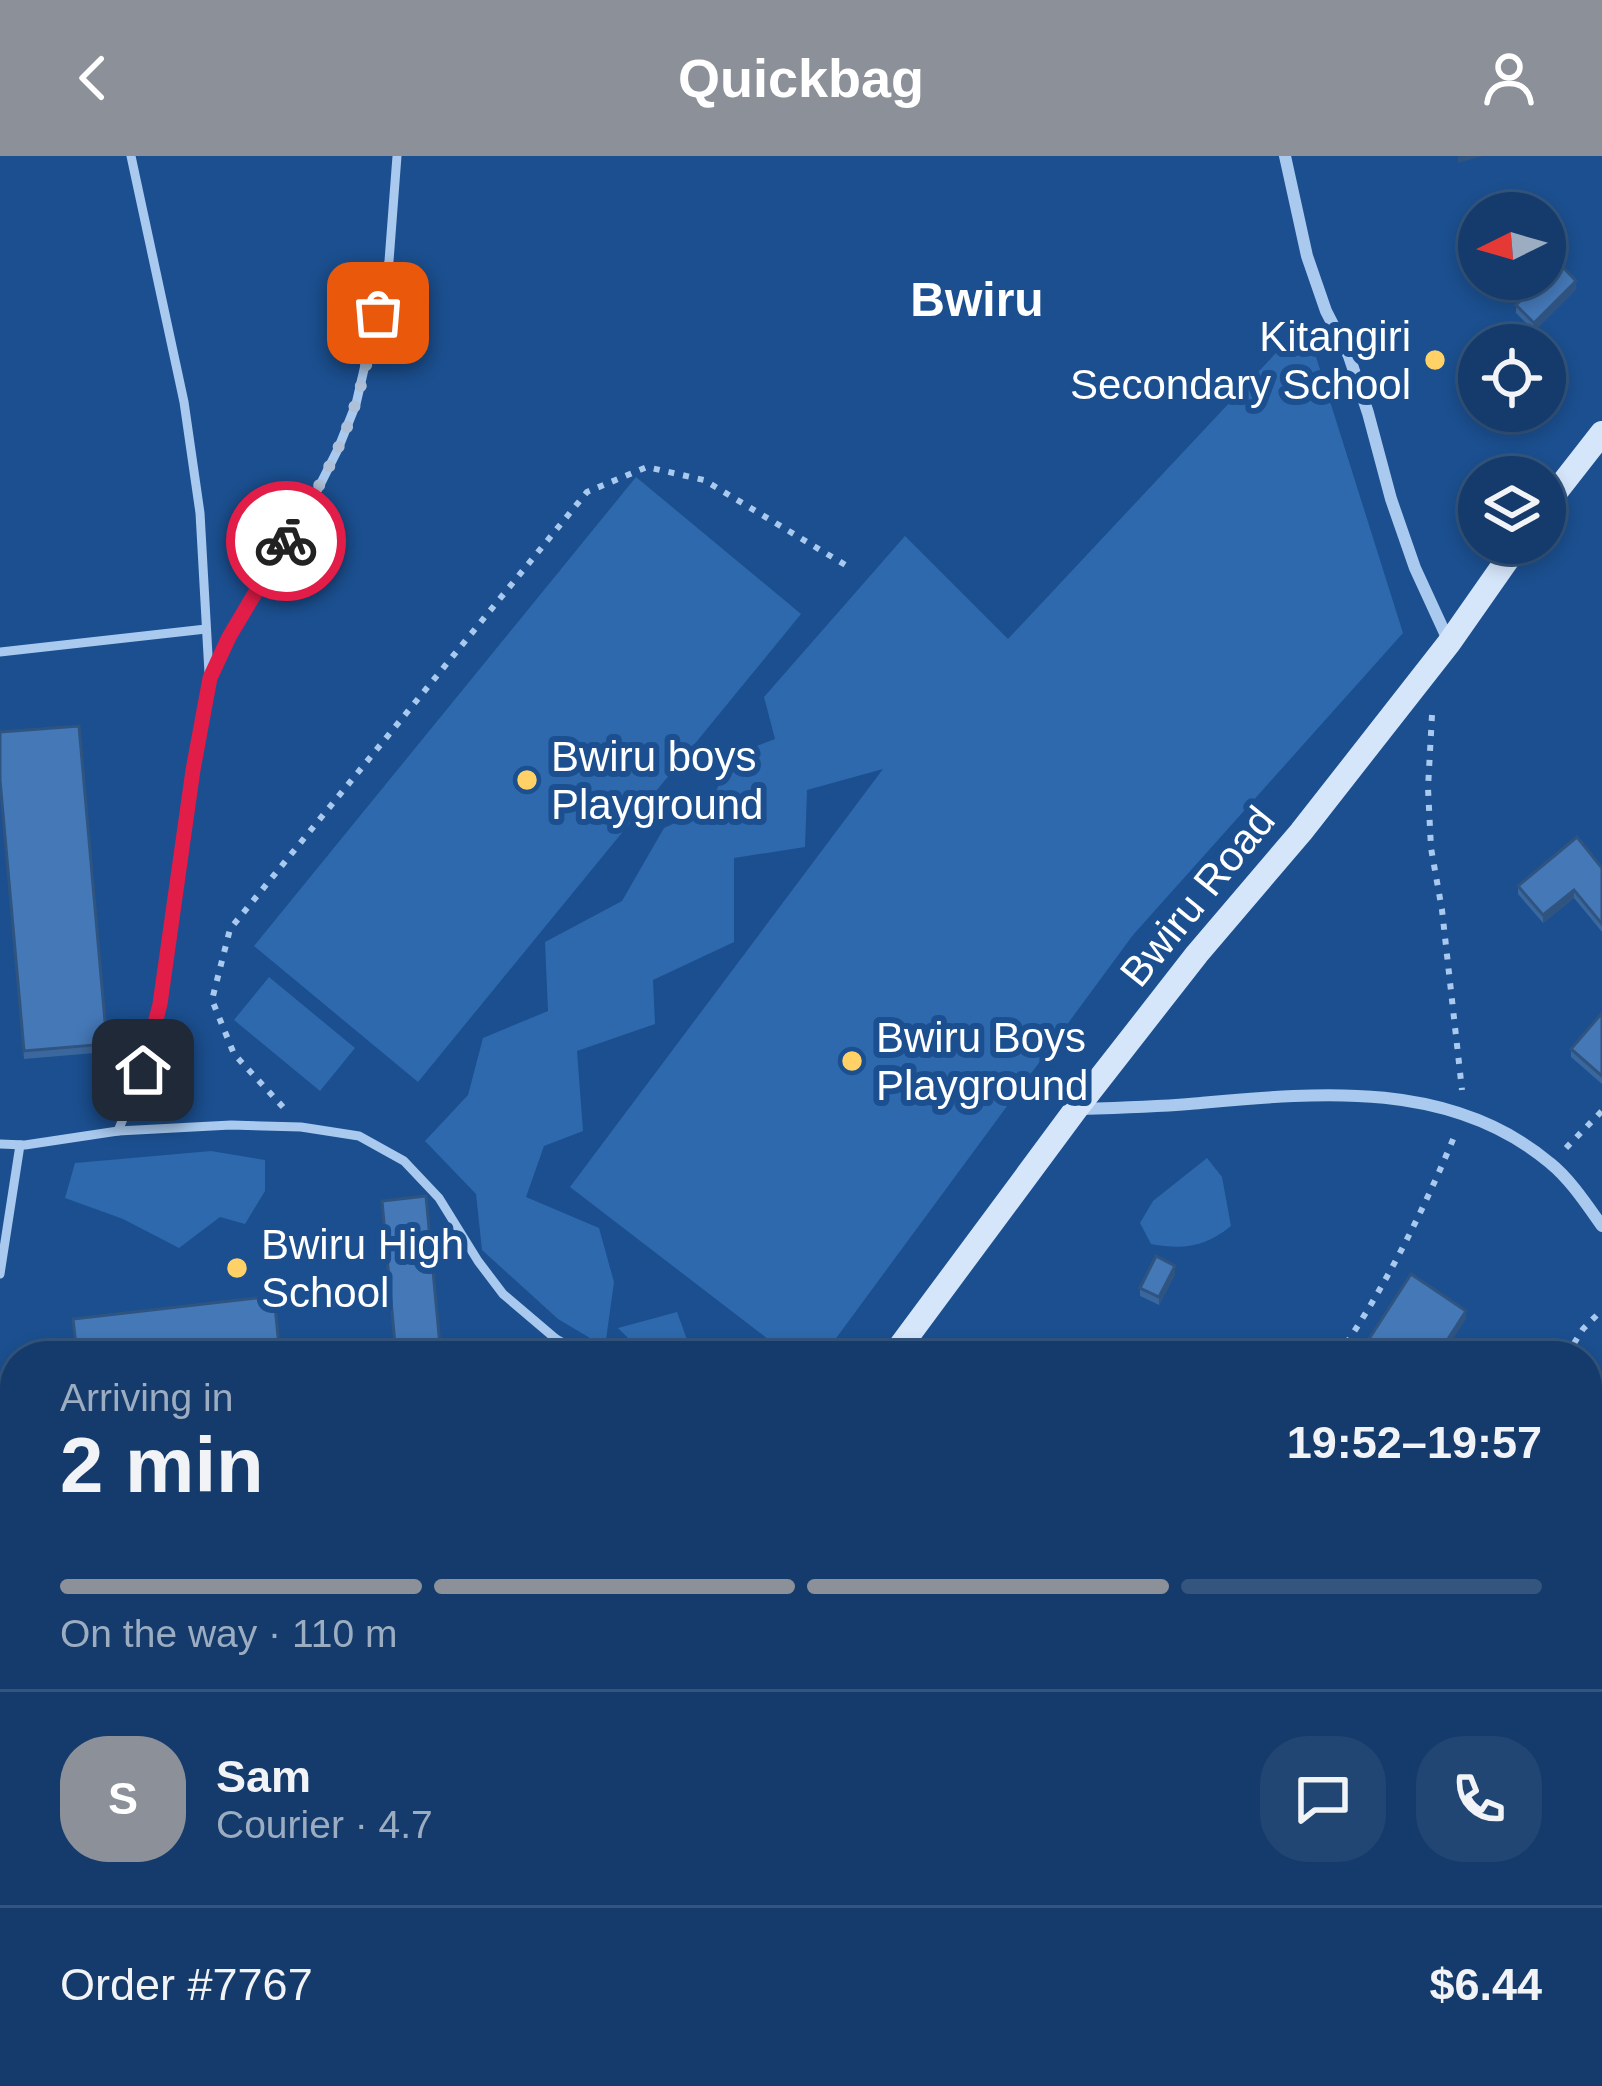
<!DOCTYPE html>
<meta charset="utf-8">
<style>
body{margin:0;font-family:Helvetica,sans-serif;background:#214673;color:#f1f3f6;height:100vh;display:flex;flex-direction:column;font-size:45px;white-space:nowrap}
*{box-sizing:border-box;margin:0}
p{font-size:39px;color:#9dadc1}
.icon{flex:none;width:66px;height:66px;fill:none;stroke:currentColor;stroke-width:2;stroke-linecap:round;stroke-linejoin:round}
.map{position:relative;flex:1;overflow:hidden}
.details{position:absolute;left:0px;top:1185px;width:1602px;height:747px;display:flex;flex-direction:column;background:#143b6b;border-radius:48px 48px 0 0;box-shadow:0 6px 18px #0003,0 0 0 3px #33557e}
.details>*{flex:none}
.needle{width:78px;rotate:265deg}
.tools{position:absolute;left:1458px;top:36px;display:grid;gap:24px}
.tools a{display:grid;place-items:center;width:108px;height:108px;border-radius:50%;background:#143b6b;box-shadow:0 6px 18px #0003,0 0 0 3px #33557e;font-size:60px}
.pin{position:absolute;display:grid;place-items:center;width:102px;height:102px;color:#fff;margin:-51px;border-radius:24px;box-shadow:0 6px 18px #0006}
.courier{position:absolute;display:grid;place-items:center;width:120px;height:120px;margin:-60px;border:9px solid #e11d48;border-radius:50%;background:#fff;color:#222;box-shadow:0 3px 15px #0007}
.overview em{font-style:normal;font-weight:700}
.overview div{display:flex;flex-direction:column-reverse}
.overview{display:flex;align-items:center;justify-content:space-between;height:204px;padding:0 60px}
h1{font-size:78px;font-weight:700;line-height:90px}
.bar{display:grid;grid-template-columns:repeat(4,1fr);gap:18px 12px;align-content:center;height:144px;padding:0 60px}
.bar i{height:15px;border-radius:9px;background:#33557e}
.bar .on{background:#8c9099}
.bar p{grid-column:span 4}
.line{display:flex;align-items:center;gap:30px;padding:0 60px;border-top:3px solid #33557e}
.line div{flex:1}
.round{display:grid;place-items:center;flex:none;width:126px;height:126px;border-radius:48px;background:#214673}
header{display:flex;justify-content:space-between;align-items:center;height:156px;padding:0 60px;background:#8c9099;color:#fff;font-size:54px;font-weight:700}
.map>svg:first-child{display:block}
.green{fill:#2e69ad}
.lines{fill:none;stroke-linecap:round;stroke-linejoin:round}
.path{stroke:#a9c9ee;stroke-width:6;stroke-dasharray:6 9;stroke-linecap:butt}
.service{stroke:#a9c9ee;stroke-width:9}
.minor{stroke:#a9c9ee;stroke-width:12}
.tertiary{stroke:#a9c9ee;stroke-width:21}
.secondary{stroke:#d6e6fa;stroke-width:24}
.wall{fill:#3a679d}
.shaded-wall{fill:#305480}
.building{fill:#4478b7;stroke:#305480;stroke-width:3}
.done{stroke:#afc1d8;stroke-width:12;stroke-dasharray:0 21.6}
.route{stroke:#e11d48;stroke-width:15}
.poi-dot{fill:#ffd166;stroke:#1b4f8f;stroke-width:4.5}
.labels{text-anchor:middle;stroke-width:12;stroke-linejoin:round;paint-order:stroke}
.poi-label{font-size:42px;fill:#fff;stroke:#1b4f8f;text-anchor:start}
.street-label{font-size:42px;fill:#fff;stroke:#1b4f8f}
.quarter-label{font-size:48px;font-weight:bold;fill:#fff;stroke:#1b4f8f}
</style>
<header><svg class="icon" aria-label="back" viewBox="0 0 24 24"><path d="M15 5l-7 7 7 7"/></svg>Quickbag<svg class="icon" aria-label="person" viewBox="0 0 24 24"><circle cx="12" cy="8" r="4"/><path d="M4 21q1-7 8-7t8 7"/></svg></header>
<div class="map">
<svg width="1602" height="1930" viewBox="0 0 1602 1930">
<rect width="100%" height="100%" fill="#1b4f8f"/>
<g class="green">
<polygon points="1305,166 1403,477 1133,779 823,1200 790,1200 570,1031 883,613 807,634 805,691 734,702 734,786 653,824 655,868 577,895 583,975 544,990 526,1041 599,1072 614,1126 605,1191 558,1163 482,1094 476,1038 425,985 468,939 483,882 548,855 545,786 622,745 664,672 712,650 727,601 775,583 764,541 905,380 1008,483"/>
<polygon points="636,321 801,458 418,926 254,790"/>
<polygon points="269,821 355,892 320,935 234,864"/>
<polygon points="211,995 265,1004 265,1035 245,1068 220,1061 179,1092 123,1063 65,1042 75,1007"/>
<path d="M 1207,1002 L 1222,1021 L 1231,1070 C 1205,1091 1184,1094 1151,1088 L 1140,1067 L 1153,1045 Z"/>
<polygon points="677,1156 693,1200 646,1200 618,1172"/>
</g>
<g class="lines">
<g class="path">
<polyline points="1432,559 1428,632 1431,692 1442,754 1462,934"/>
<polyline points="283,951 234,898 212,844 230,773 587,336 647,311 704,324 852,413"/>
<polyline points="1566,992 1602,955"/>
<path d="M 1338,1200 C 1385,1131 1422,1058 1454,981"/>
<polyline points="1566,1200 1583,1173 1602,1154"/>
<polyline points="1587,1306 1602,1331"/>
<polyline points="1587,1458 1602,1388"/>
<polyline points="1587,1507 1602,1531"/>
<polyline points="1587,1677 1602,1673"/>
</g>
<g class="service">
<polyline points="131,0 184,246 200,357 209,517"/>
<polyline points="0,496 206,473"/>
<polyline points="118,975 143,914 160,848 193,614 210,522 229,481 318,333 338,293 356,248 389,105 397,0"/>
<polyline points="0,988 25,989 118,975 231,969 301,971 359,980 404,1005 439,1042 478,1105 503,1138 556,1183 587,1200"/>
<polyline points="0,1118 20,989"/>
<polyline points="536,1200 556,1183"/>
</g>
<g class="minor">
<polyline points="1285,0 1307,100 1326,155 1349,200 1368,257 1391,343 1415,412 1449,486"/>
<path d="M 1079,953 C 1116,952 1153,951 1189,948 C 1312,937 1448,921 1550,1007 C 1570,1023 1587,1049 1602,1070"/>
<polyline points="908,1917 908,1930"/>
</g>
<polyline class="tertiary" points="126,1930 137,1917"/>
<g class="secondary">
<polyline points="1545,350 1602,277"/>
<polyline points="893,1200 1076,953 1197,798 1301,676 1449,487 1519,387"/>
</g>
</g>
<g class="wall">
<polygon points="1576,133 1534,175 1516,157 1516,149"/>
<polygon points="0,632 107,888 107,896 24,903"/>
<polygon points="1602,712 1602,776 1574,742 1543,767 1518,738 1518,730"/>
<polygon points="1602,857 1602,928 1571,901 1571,893"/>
<polygon points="1175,1118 1159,1149 1140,1140 1140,1132"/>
<polygon points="15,1216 15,1348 5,1349 0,1260"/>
</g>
<g class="shaded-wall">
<polygon points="1458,0 1483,0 1458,7"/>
<polygon points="1576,125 1576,133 1534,175 1534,167"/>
<polygon points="1574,734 1574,742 1543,767 1543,759"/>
<polygon points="1175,1110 1175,1118 1159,1149 1159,1141"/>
<polygon points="1466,1155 1466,1163 1442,1200 1437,1200"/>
</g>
<g class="building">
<polygon points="1558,106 1576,125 1534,167 1516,149 1542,123 1545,123 1545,120"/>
<polygon points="79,570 107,888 24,895 0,624 0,576"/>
<polygon points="1577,681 1602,712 1602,768 1574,734 1543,759 1518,730"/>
<polygon points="1602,857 1602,920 1571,893"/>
<polygon points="426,1040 441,1200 396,1200 382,1045"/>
<polygon points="1156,1100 1175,1110 1159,1141 1140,1132"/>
<polygon points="1411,1118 1466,1155 1437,1200 1358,1200"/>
<polygon points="274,1140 280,1200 77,1200 73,1163"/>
<polygon points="1075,1191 1107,1199 1106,1200 1073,1200"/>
<polygon points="15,1216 15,1340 5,1341 0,1252 0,1217"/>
<polygon points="15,1368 15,1411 6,1369"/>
<polygon points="460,1917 513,1917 515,1930 461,1930"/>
<polygon points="700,1917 743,1917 744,1926 701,1930"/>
</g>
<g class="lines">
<path class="done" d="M 286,385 C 313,342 339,298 355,249 C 365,219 371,187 378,157"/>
<polyline class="route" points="143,914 160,848 193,614 210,522 229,481 286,385"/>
</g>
<g class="poi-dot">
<circle cx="1435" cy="204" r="12"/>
<circle cx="527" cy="624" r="12"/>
<circle cx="852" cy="905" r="12"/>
<circle cx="237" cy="1112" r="12"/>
</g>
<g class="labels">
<g class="poi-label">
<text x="1411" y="195" text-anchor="end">Kitangiri<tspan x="1411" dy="48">Secondary School</tspan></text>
<text x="551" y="615">Bwiru boys<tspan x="551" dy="48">Playground</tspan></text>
<text x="876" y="896">Bwiru Boys<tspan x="876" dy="48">Playground</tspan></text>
<text x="261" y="1103">Bwiru High<tspan x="261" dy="48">School</tspan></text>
</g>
<g class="street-label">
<text transform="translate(1197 740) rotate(-51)" y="15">Bwiru Road</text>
</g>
<g class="quarter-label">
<text x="977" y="160">Bwiru</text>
</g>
</g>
</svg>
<div class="tools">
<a><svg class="needle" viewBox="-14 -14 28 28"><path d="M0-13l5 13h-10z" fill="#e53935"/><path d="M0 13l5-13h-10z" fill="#9dadc1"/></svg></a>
<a><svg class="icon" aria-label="locate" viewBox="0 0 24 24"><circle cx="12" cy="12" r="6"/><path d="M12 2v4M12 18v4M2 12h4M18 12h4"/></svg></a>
<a><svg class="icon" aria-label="layers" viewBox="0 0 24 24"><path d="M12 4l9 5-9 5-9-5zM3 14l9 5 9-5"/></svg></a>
</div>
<div class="pin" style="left:378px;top:157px;background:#ea580c"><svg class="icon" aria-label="bag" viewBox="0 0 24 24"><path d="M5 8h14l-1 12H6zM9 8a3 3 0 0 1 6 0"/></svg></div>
<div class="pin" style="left:143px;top:914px;background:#1f2937"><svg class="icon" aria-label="home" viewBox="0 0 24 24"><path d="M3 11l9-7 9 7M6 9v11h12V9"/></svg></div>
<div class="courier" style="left:286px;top:385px"><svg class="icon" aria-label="bike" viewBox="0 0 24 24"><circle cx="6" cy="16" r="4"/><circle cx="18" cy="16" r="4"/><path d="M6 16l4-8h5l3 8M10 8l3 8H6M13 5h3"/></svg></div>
<section class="details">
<div class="overview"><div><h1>2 min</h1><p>Arriving in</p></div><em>19:52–19:57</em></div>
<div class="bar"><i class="on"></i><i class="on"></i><i class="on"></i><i></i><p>On the way · 110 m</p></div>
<div class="line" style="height:216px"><b class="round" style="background:#8c9099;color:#fff">S</b><div><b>Sam</b><p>Courier · 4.7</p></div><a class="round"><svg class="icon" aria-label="chat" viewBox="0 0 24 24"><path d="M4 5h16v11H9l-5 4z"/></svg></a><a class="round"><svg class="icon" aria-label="phone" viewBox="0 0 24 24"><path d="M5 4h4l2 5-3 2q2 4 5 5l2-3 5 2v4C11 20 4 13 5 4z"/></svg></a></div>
<div class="line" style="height:156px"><div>Order #7767</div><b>$6.44</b></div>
</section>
</div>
